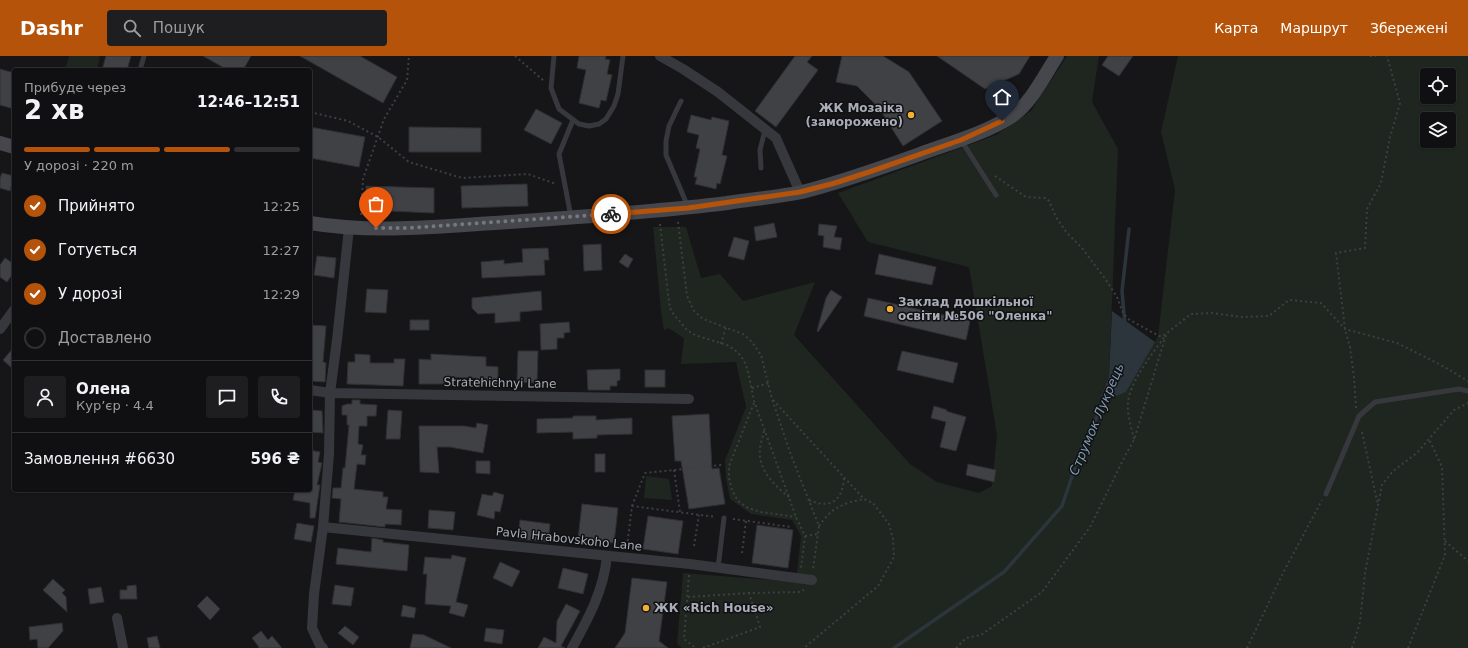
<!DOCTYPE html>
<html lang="uk">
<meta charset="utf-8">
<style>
body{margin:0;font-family:"DejaVu Sans",sans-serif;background:#1e1e20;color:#f1f3f6;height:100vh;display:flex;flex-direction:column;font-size:15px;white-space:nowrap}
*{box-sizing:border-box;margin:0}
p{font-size:13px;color:#9c9d9f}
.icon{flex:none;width:22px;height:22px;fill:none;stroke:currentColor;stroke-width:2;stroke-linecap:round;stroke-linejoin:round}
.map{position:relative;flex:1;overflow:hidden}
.side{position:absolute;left:12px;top:12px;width:300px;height:424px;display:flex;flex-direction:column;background:#101012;border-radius:4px;box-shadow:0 1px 3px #0004,0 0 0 1px #303032}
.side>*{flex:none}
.buttons{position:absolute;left:1420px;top:12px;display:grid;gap:8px}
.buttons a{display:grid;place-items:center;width:36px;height:36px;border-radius:4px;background:#101012;box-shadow:0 1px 3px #0004,0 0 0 1px #303032;font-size:20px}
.pin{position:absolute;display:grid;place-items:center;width:34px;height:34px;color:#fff;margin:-41px -17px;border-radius:50% 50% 50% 0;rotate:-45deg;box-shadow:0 0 4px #0007}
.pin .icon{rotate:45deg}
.courier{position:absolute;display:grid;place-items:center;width:40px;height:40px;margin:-20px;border:3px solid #b45309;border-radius:50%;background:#fff;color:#222;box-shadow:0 1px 5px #0007}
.head em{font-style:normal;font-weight:600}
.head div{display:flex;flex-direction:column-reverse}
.head{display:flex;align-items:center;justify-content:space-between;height:68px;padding:0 12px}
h1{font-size:26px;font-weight:600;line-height:30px}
.bar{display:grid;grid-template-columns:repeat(4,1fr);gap:6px 4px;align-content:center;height:48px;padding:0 12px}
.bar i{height:5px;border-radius:3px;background:#303032}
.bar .on{background:#b45309}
.bar p{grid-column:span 4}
.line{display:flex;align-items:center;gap:10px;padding:0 12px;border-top:1px solid #303032}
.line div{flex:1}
.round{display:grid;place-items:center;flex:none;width:42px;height:42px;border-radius:4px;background:#1e1e20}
ol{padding:0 12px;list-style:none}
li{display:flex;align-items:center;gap:12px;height:44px}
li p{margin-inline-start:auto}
li .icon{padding:4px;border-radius:50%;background:#b45309;color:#fff;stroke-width:4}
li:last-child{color:#9c9d9f}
li i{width:22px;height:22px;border:2px solid #303032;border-radius:50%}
header{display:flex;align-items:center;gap:24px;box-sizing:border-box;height:56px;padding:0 20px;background:#b45309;color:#fff}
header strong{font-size:19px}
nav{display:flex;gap:22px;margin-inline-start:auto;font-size:14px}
.search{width:280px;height:36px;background:#1e1e20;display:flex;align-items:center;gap:10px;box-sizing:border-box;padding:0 14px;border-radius:4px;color:#9c9d9f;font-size:15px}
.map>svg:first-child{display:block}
.green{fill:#1e261f;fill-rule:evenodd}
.water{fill:#2c353c}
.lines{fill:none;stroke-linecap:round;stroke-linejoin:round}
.stream{stroke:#2c353c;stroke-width:3.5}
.building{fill:#404145;stroke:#303034}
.path{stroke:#3d3f44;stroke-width:2;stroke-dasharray:2 3;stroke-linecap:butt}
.lane{stroke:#37383d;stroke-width:5}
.street{stroke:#37383d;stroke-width:10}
.secondary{stroke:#45474d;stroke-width:14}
.done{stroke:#757880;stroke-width:4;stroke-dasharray:0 7.2}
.route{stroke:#b45309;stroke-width:5}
.poi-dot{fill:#f2b134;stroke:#111113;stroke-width:1.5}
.labels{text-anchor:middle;stroke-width:3;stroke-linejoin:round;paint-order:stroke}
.poi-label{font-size:12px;font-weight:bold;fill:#a8adb8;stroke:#111113;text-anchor:start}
.street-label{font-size:12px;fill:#a8adb8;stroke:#111113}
.water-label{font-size:13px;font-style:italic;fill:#7f9bb3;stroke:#111113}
</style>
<header>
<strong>Dashr</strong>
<div class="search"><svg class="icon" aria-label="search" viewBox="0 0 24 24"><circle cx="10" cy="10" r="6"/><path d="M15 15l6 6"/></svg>Пошук</div>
<nav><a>Карта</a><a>Маршрут</a><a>Збережені</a></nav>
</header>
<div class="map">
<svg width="1468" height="592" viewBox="0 0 1468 592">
<rect width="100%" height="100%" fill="#161618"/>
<g class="green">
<polygon points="69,0 100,0 97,14 65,14"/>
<path d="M 1067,0 L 1099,0 L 1092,46 L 1118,93 L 1109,321 L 1101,339 L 1106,344 L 1126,336 L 1158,280 L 1175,134 L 1161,76 L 1178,0 L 1468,0 L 1468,592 L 682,592 L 677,588 L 683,517 L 796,526 L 801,480 L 792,464 L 751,458 L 730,443 L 726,422 L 725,404 L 746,351 L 736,306 L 681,308 L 684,282 L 668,272 L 664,274 L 661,255 L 653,171 L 686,171 L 701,222 L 720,218 L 743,245 L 815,226 L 794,279 L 910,408 L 937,426 L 979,437 L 992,430 L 997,379 L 969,211 L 868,186 L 838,137 L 996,79 L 1031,55 ZM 1427,19 L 1449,19 L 1449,41 L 1427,41 ZM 1427,63 L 1449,63 L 1449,85 L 1427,85 Z"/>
<polygon points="646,420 669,423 672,444 644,442"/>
</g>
<polygon class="water" points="1112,255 1155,286 1126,336 1105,345 1101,340 1109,321"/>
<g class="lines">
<g class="stream">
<polyline points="1125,269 1122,235 1129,173"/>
<polyline points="894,592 1004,516 1062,450 1082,391 1107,340"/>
</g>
</g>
<g class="building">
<polygon points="106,0 131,0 127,14 102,14"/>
<polygon points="203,0 251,0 243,14 228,14"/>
<polygon points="300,0 360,0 397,21 383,47"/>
<polygon points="579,0 606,0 605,3 610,4 607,18 612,19 606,45 601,44 599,52 579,47 586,14 577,12"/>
<polygon points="795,0 812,0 807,6 818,14 776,71 755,55"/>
<polygon points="842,0 883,0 909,16 942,65 903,90 879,52 857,30 836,26"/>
<polygon points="937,0 1030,0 1019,18 985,33"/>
<polygon points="1108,0 1133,0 1119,20 1102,9"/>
<polygon points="0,13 14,17 14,53 0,49"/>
<polygon points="536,53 562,67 551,88 524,74"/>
<polygon points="691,59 711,64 712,61 729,65 722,99 727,100 720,128 717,127 716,133 695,128 697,121 694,121 700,93 696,92 699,79 687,76"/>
<polygon points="310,71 365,81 359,111 310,102"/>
<polygon points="409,71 481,72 481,96 409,96"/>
<polygon points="2,117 14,120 10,135 0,132 0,122"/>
<polygon points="527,128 528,150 462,152 461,130"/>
<polygon points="366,130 434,132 434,157 366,154"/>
<polygon points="774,167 777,181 756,185 754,171"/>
<polygon points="819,168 837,170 834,181 842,182 840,194 823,191 824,180 818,179"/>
<polygon points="734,181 749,185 744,204 728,200"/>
<polygon points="601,188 602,214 584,215 583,189"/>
<polygon points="548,192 549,204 544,204 545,219 482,222 481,206 504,204 504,208 523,206 522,193"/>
<polygon points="625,198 633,203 628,212 619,206"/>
<polygon points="879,198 936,211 932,229 875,218"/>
<polygon points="317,200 336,202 334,222 314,219"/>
<polygon points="5,202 14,208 14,216 7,226 0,221 0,209"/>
<polygon points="367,233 388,234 386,257 365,256"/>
<polygon points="831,234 842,241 818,276 817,275 826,242"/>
<polygon points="541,235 542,254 520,256 520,265 495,267 495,257 478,258 472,252 472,242"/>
<polygon points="868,242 970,265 966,284 864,260"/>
<rect x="410" y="264" width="19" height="10"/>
<polygon points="569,266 570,276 564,277 564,282 557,282 557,293 541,294 540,268"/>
<polygon points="310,269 326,270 323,306 326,307 325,326 310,325"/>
<polygon points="14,291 14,314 3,304"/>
<polygon points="518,295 538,295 537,327 517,326"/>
<polygon points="902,295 958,307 953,327 897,314"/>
<polygon points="355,298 370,299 370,307 394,307 394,303 405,303 403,330 347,328 348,306 355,306"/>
<polygon points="431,298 486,301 486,310 498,311 498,329 476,329 476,322 447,321 447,328 419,328 419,303 431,304"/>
<polygon points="620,313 620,324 617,325 617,330 610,330 610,334 588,334 587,314"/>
<rect x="645" y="314" width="20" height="17"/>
<polygon points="352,344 360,344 360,348 377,349 376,360 367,360 367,370 359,370 358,388 363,389 361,399 366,399 365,409 357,408 354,433 383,436 383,441 388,441 386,453 402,454 401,469 385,468 385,471 339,466 341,443 332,442 333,432 341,432 343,412 345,412 349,369 347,369 347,359 342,359 342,350 347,348 352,348"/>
<polygon points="934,350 947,354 946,355 966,361 956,395 940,391 946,366 931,362"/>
<polygon points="312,354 322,355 323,377 310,376 310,361 311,361"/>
<polygon points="388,354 402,355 400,383 386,383"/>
<polygon points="709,358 712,413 719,412 725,448 689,453 681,405 675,405 672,360"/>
<polygon points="573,360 596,360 596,364 632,362 632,378 597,379 597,382 573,383 573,376 537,377 537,363 573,362"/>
<polygon points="477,367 488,369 483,397 450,391 437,391 439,417 420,416 419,370 464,370 476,372"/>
<polygon points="310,394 320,396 318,406 322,407 317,429 320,429 315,462 310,462 310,447 293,444 295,434 310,434"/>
<rect x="595" y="398" width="10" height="18"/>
<polygon points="476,405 490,405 490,418 476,417"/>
<polygon points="968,408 996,414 994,426 966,419"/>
<polygon points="494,436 504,439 500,456 495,455 494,463 477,459 482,438 492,440"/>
<polygon points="582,448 618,452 614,487 578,483"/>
<polygon points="429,454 455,456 453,474 428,472"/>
<polygon points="648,460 683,465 678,498 643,493"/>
<polygon points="520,464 550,468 548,486 518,483"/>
<polygon points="297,467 314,470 311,486 294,483"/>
<polygon points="757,469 793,474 788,512 752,507"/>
<polygon points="372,482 383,484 383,486 409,489 407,515 336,508 338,492 371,496"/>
<polygon points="452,499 466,502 456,546 468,549 464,561 449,557 451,550 425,548 427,518 423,518 425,501 451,503"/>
<polygon points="500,506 520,515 512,531 493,522"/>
<polygon points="563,512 588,518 583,538 558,532"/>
<polygon points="632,522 667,526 659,585 668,592 615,592 625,577"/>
<polygon points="53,523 65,534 62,537 66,541 67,556 43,534"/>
<polygon points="136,529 137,543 120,543 120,534 127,534 127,530"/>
<polygon points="335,529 354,532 351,550 332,548"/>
<polygon points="101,531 104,546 90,548 88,533"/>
<polygon points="207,540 220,553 210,564 197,550"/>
<polygon points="566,548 580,555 561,590 565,592 538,592 544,581 556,587 557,565"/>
<polygon points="403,549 416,552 414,562 401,560"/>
<polygon points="62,567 63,575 48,592 38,592 37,583 30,584 29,571"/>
<polygon points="345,570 359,581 353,589 338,577"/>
<polygon points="486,572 504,574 502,588 484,585"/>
<polygon points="261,575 268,584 272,580 282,592 258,592 259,591 252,582"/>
<polygon points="413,578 424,579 451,592 410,592"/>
<polygon points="157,580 160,592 149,592 147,582"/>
</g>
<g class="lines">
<g class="path">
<polyline points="515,0 544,25"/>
<polyline points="1370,0 1376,0"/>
<polyline points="310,56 348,65 378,81 409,106 462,122 528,118 556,128"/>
<polyline points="995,120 1026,141 1046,142 1049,145 1056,161 1067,177 1082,192 1106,224 1117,241 1123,257 1128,263 1159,280 1163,280 1191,258 1212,257 1242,261 1269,260 1289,244 1321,247 1345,273 1397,287 1441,309 1468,325"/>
<polyline points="361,159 363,123 384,63 407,24 409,0"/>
<polyline points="678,166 687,240 694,255 703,263 743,278 752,286 761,299 772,343 791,399 819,470 813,513"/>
<polyline points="660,168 669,246 671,255 687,274 695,279 727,289 735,294 741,300 746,309 749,320 754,345 796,461 805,480 801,512"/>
<polyline points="721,288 726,271"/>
<polyline points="752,332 769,327"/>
<polyline points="773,344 864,443 873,447 889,468 893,483 894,501 878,530 804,592"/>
<polyline points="754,347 729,410 729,422 732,434 738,445 748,452 761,456 796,461"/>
<polyline points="1356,352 1354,321 1350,291 1345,273 1336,197 1365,192 1367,153 1381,127 1390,81 1400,47 1387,0"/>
<path d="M 764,375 C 763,381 760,388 760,394 C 758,414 775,430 789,441"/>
<polyline points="1362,376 1378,449"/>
<path d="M 1134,383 C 1131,371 1127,358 1128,346 C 1131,323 1152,299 1165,280"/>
<polyline points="674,414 680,456"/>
<path d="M 809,444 C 831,454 843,444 844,421"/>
<polyline points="632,450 645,417 722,409"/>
<polyline points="733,463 791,471"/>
<path d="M 819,470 C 831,452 843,447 864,443"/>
<polyline points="805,480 818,478"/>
<polyline points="1445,485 1468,505"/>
<polyline points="627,490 632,450 716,461"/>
<polyline points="694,490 699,459"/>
<polyline points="742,497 746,465"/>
<polyline points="689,519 684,583 696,592"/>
<polyline points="688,541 749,537 800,536 804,534"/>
<polyline points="703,592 760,571 749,537"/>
<polyline points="956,592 966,582 981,579 1042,536 1090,471 1126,398 1134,384 1166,279"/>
<polyline points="1247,592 1283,517 1322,444"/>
<polyline points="1352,592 1360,566 1365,517 1382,429 1393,415 1417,397 1454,354 1468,347"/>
<polyline points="1408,592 1445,499 1442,411 1429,383"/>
</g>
<g class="lane">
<polyline points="554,0 551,32 559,53 579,68 589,70 599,68 606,63 614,50 618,38 623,0"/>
<polyline points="140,14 144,0"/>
<polyline points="681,45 669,70 666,85 666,99 688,151"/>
<polyline points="961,84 996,139"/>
<polyline points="761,112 760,94 765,74"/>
<polyline points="571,161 559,98 573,64"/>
<polyline points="1326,438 1359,360 1375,346 1459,333 1468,335"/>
<polyline points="718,512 724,462"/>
</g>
<g class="street">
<polyline points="660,0 683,13 718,36 776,82 800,136"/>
<polyline points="0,273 14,254"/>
<polyline points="310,334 330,337 689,343"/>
<polyline points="323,471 690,508 812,524"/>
<polyline points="117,562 123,592"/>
<polyline points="323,592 320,589 312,572 314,538 323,471 329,398 330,337 337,284 349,172"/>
<path d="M 572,592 C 588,563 604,534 607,500"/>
</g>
<g class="secondary">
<polyline points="0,87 14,91"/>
<path d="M 310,167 C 376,178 443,170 509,166 C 582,161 655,156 727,147 C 752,143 778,141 802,136 C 842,126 881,112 920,98 C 950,87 984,78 1012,60 C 1032,46 1044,20 1057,0"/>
</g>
</g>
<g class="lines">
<polyline class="done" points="376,172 408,172 611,158"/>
<polyline class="route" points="611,158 688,152 800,136 835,127 869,116 961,84 1002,65"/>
</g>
<g class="poi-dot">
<circle cx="911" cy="59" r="4"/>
<circle cx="890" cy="253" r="4"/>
<circle cx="646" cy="552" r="4"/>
</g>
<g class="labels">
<g class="poi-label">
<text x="903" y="56" text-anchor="end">ЖК Мозаіка<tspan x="903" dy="14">(заморожено)</tspan></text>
<text x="898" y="250">Заклад дошкільної<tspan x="898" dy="14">освіти №506 "Оленка"</tspan></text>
<text x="654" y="556">ЖК «Rich House»</text>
</g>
<g class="street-label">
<text transform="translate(500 327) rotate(1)" y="4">Stratehichnyi Lane</text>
<text transform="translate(569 483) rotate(6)" y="4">Pavla Hrabovskoho Lane</text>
</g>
<g class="water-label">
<text transform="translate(1096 363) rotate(-67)" y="5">Струмок Лукрець</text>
</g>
</g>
</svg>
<div class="buttons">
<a><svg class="icon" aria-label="locate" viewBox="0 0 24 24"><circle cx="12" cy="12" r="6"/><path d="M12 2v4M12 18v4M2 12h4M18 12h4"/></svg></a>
<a><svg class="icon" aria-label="layers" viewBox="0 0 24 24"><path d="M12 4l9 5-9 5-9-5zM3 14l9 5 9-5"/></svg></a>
</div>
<div class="pin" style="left:376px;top:172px;background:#ea580c"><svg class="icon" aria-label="bag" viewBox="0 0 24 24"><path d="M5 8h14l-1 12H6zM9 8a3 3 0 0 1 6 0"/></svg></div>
<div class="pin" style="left:1002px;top:65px;background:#1f2937"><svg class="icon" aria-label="home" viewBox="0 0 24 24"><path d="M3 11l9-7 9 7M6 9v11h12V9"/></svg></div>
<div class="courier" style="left:611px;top:158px"><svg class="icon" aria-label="bike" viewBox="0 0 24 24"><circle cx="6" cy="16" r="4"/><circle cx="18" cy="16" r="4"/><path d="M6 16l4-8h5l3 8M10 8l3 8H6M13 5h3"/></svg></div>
<section class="side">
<div class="head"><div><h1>2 хв</h1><p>Прибуде через</p></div><em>12:46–12:51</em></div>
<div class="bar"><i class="on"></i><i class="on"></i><i class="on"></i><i></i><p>У дорозі · 220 m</p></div>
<ol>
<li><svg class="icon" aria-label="check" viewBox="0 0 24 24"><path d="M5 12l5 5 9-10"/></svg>Прийнято<p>12:25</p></li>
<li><svg class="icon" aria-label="check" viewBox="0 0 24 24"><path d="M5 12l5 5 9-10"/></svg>Готується<p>12:27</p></li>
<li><svg class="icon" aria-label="check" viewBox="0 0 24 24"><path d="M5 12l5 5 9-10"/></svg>У дорозі<p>12:29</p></li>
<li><i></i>Доставлено</li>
</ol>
<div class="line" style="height:72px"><a class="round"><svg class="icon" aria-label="person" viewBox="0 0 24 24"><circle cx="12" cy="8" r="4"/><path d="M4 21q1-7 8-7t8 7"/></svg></a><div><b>Олена</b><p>Кур’єр · 4.4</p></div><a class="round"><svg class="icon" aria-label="chat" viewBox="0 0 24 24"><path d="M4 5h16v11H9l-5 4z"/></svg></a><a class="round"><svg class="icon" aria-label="phone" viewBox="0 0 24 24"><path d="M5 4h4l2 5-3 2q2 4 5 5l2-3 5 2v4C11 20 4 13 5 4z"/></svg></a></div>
<div class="line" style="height:52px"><div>Замовлення #6630</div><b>596 ₴</b></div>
</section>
</div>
